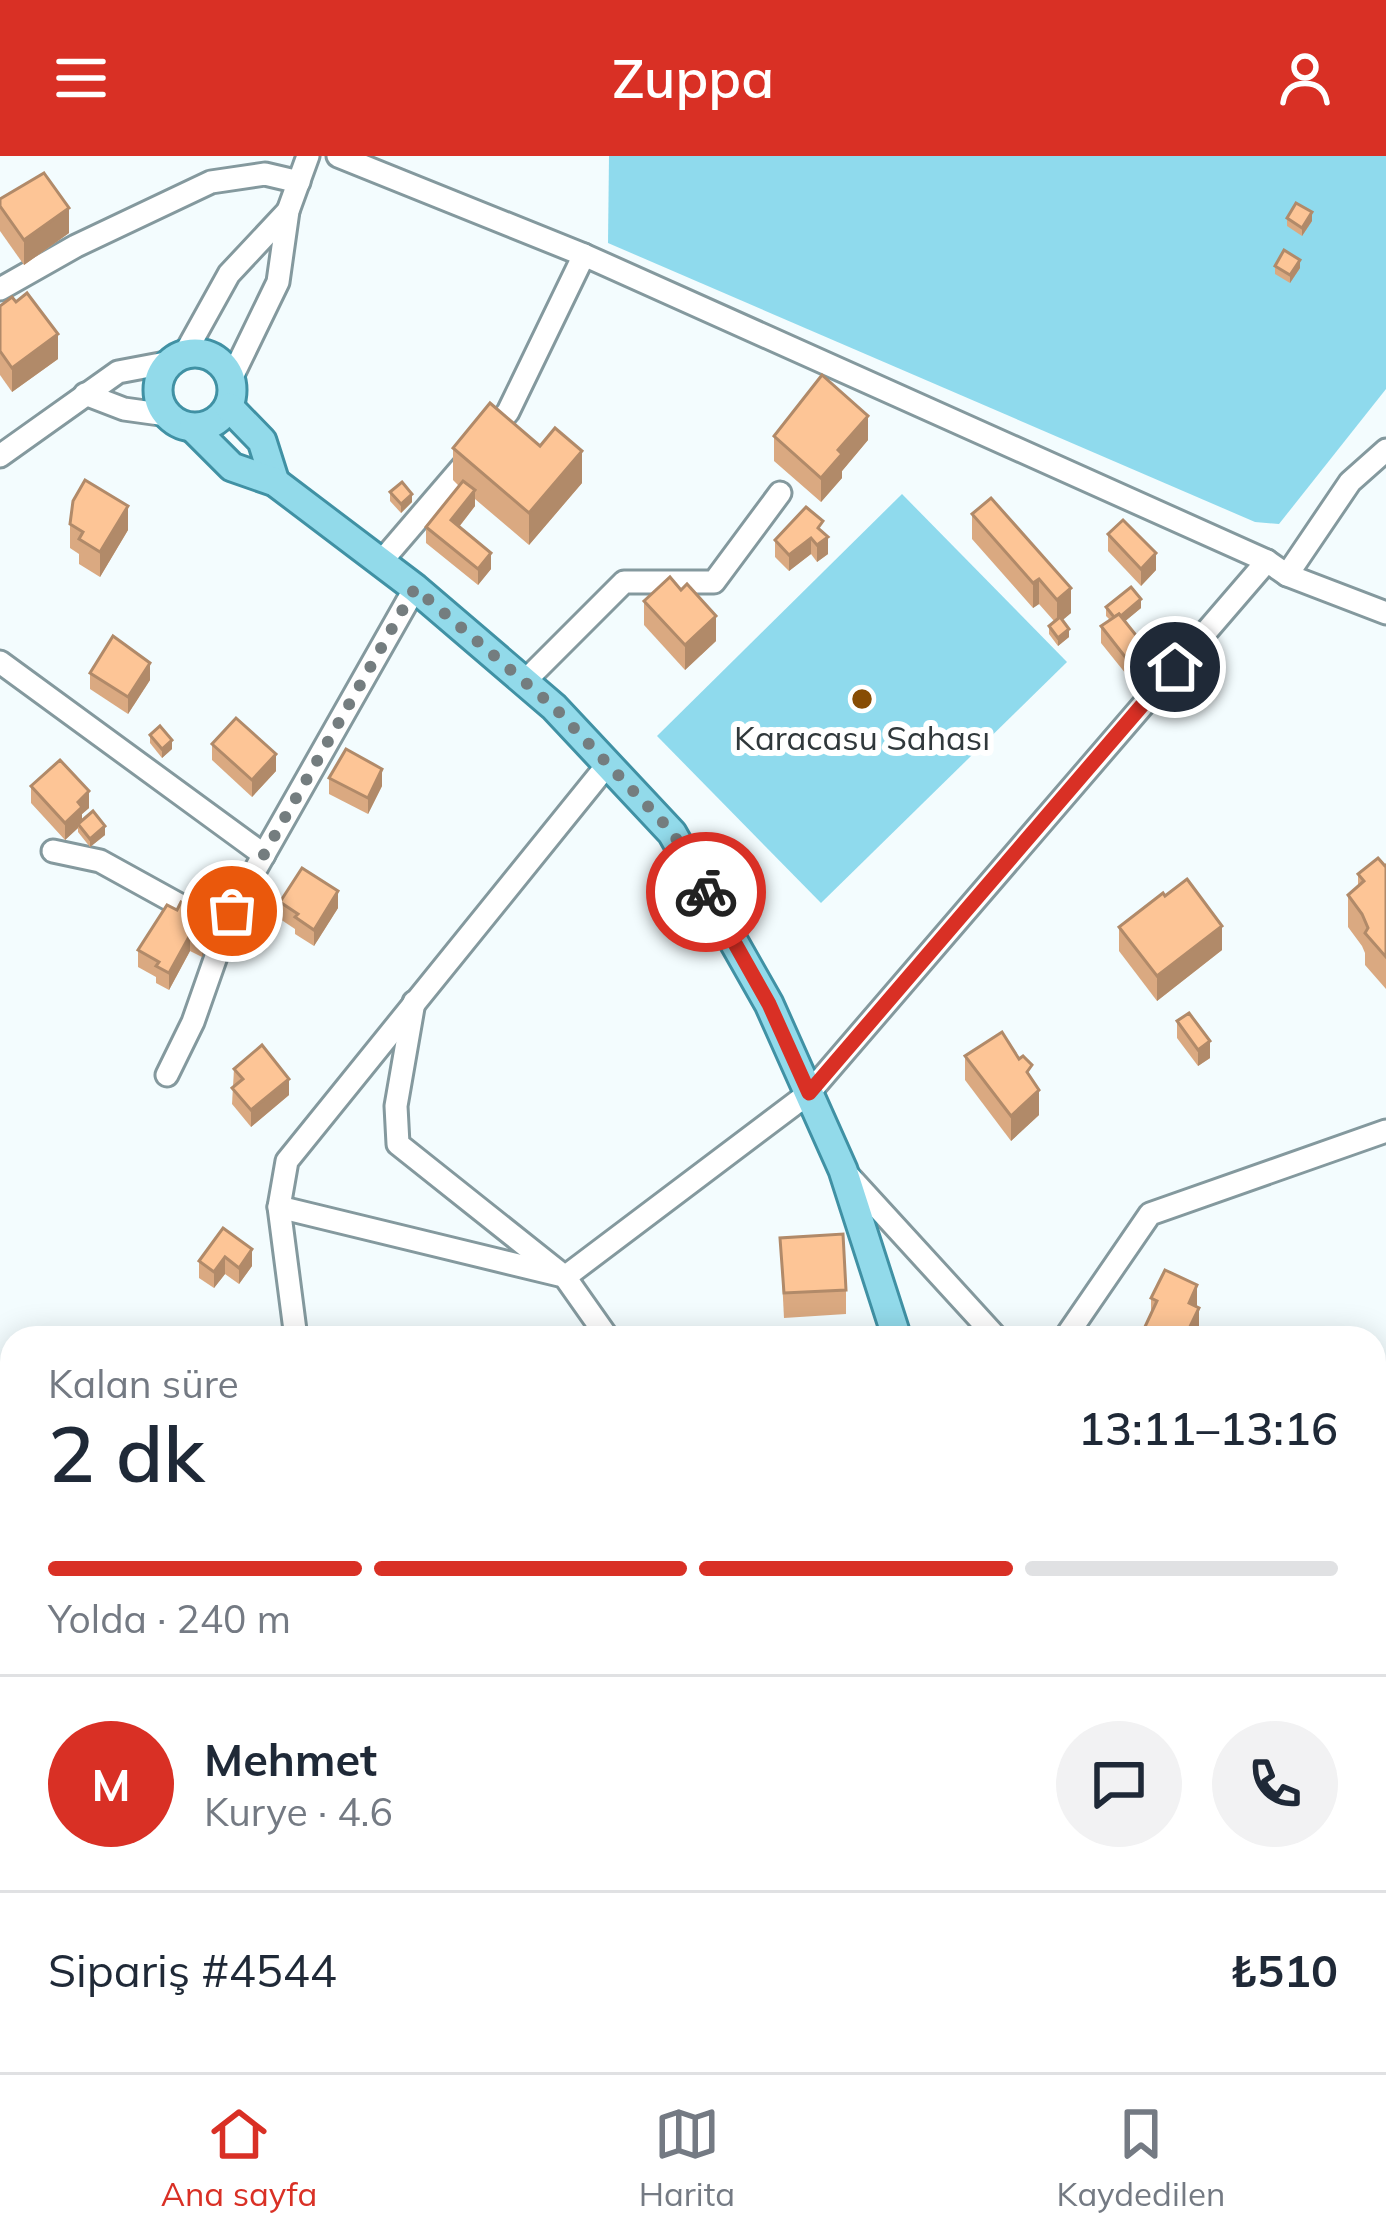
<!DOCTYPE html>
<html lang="tr">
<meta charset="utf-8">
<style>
body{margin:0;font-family:Mulish,sans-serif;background:#f2f2f3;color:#1f2937;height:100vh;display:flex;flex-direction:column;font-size:45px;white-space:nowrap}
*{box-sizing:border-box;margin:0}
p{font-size:39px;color:#747a83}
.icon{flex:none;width:66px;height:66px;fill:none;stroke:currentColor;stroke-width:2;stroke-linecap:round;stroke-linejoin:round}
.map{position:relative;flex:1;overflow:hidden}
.panel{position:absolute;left:0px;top:1170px;width:1386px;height:747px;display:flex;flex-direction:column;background:#fff;border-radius:36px 36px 0 0;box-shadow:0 6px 30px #0003}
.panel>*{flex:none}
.pin{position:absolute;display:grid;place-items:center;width:102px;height:102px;color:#fff;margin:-51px;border:6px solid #fff;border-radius:50%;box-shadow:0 3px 12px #0007}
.courier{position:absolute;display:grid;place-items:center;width:120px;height:120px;margin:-60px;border:9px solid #d93025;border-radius:50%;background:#fff;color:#222;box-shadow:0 3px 15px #0007}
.overview em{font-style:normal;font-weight:600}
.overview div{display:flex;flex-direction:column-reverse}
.overview{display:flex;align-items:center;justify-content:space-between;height:204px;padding:0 48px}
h1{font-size:78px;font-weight:600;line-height:90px}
.bar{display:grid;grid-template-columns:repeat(4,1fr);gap:18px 12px;align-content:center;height:144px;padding:0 48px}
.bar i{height:15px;border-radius:9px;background:#e0e1e3}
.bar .current{background:#d93025}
.bar p{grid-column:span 4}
.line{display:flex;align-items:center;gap:30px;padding:0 48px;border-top:3px solid #e0e1e3}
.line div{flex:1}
.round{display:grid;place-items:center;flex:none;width:126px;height:126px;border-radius:63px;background:#f2f2f3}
header{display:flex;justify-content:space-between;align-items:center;height:156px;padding:0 48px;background:#d93025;color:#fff;font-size:54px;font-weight:600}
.menu{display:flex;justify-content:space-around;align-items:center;height:168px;border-top:3px solid #e0e1e3;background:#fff;font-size:33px;color:#747a83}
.menu a{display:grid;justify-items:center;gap:6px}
.menu .current{color:#d93025}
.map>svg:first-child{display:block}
.green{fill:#8fdaed}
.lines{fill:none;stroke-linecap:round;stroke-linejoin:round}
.minor-casing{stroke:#84999e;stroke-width:27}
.major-casing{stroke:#4091a4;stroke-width:33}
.minor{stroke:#fff;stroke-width:21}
.major{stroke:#92daea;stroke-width:27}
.wall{fill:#daa981}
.shaded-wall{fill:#b18a69}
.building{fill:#fdc596;stroke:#b18a69;stroke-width:3}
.done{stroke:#747d7f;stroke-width:12;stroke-dasharray:0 21.6}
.route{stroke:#d93025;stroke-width:15}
.poi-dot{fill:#874c04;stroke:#fff;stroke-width:4.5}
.labels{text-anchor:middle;stroke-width:12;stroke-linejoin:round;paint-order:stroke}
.poi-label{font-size:33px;fill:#30383b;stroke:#fff}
</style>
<header><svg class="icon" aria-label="menu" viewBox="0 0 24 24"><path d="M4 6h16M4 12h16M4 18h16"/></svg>Zuppa<svg class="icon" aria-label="person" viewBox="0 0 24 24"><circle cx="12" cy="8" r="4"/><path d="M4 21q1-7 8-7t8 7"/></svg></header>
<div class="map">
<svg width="1386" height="1916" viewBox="0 0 1386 1916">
<rect width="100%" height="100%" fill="#f3fcfe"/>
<g class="green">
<polygon points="609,0 1386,0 1386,233 1279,368 1255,366 608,87"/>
<polygon points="902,338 1067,506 821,747 657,580"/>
</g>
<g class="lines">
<g class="minor-casing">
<g id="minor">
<polyline points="338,0 584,99 1267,405 1287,419 1386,457"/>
<polyline points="0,133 76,90 211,26 265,18 299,26"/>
<polyline points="184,199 229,118 288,55"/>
<polyline points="231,223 278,126 288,55 308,0"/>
<polyline points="85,238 124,253 167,259"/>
<polyline points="490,278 508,256 584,99"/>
<polyline points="0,300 118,216 171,206"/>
<polyline points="380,407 470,302"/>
<polyline points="1287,419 1350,326 1386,294"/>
<polyline points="0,506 264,699"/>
<polyline points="524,526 624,426 714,426 780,337"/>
<polyline points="53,695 100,705 225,774"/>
<polyline points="414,846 396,950 398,988 565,1121 608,1182"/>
<polyline points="167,919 193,866 232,755 415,432"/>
<polyline points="848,1019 997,1182"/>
<polyline points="279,1051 559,1119"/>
<polyline points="565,1121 809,937 1267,405"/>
<polyline points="296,1182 279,1051 287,1005 608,608"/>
<polyline points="1065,1182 1150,1058 1386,975"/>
<polyline points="1374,1341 1384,1319"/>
<polyline points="0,1349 7,1356"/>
<polyline points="1374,1389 1386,1382"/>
<polyline points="1374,1744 1386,1755"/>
<polyline points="1374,1829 1386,1825"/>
<polyline points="421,1905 435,1916"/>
<polyline points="638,1915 640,1916"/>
<polyline points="545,1916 545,1905"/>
<polyline points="888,1916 901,1905"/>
<polyline points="1121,1916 1121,1905"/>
<polyline points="1212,1916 1228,1905"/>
</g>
</g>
<g class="major-casing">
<g id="major">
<circle cx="195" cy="234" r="37"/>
<polyline points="229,251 262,285 275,326"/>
<polyline points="193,272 232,311 275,326 415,432 554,551 672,677 769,848 843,1014 897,1182"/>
<polyline points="753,1916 753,1905"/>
</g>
</g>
<use href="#minor" class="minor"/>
<use href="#major" class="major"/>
</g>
<g class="wall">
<polygon points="0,50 69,77 24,109 0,75"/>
<polygon points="1287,62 1312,65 1302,80 1287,70"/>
<polygon points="1275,110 1300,112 1290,127 1275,118"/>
<polygon points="0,150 58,203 12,236 0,219"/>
<polygon points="774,280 868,284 842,315 842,322 821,346 774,305"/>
<polygon points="453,292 582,327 529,389 475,343 475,350 459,371 491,413 478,429 426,387 426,371 459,330 453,324"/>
<polygon points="390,336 412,346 401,357 390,345"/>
<polygon points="991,342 1071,457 1062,464 1069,481 1058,490 1049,478 1049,470 1054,465 1039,448 1033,452 972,383 972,358"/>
<polygon points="70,368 128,374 100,421 79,408 79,398 70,392"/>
<polygon points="823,376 828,398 817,406 811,398 789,415 775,401 775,384"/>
<polygon points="1108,378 1156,414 1141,430 1108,395"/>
<polygon points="644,445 716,485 685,514 644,469"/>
<polygon points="1106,451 1141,452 1125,465 1143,505 1126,518 1101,487 1101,470 1110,464 1106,460"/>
<polygon points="90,517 150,524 128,558 90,533"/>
<polygon points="150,579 172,593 162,602 150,587"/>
<polygon points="212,588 276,615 252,641 212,604"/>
<polygon points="329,622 382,630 368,658 329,638"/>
<polygon points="31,630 89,652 82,658 82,664 105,679 90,691 78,676 78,672 65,684 31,647"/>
<polygon points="1386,709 1386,833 1365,809 1365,797 1362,790 1348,771 1348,739 1358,731 1358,718"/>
<polygon points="280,746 338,752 314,790 295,778 295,773 280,763"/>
<polygon points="198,768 207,790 202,801 190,795 169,834 156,827 156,821 138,811 138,794"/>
<polygon points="1119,771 1222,794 1157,845 1119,795"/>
<polygon points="1177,865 1210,902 1198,910 1177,882"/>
<polygon points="965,900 1032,924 1039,959 1011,985 965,924"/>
<polygon points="234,913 289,939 251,971 232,948"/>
<polygon points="223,1072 252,1110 239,1128 225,1118 214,1132 199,1122 199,1105"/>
<polygon points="780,1082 846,1134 846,1158 784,1162"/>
<polygon points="1151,1142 1197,1151 1199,1177 1196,1182 1143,1182 1143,1175 1151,1158"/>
<polygon points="1386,1275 1386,1309 1382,1303 1382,1278"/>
<polygon points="1386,1600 1378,1714 1374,1709 1374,1609"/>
<polygon points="1386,1836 1386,1897 1374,1878 1374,1843"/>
<polygon points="349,1905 373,1905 359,1916"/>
<polygon points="593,1905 634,1905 634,1915 593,1916"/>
<rect x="774" y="1905" width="42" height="11"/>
<polygon points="821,1905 855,1905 854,1916 821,1916"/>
</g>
<g class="shaded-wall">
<polygon points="69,52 69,77 24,109 24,84"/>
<polygon points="1312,56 1312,65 1302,80 1302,72"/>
<polygon points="1300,104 1300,112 1290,127 1290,119"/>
<polygon points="58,178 58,203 12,236 12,212"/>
<polygon points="868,260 868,284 842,315 842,322 821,346 821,322 838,294"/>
<polygon points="582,295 582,327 529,389 529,357"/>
<polygon points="475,334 475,350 451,381 451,364"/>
<polygon points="412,338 412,346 401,357 401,348"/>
<polygon points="128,350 128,374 100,421 100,396"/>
<polygon points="828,381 828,398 817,406 817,389"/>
<polygon points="811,382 811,398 789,415 789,399"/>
<polygon points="491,397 491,413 478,429 478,413"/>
<polygon points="1156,397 1156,414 1141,430 1141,413"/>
<polygon points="1039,423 1039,448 1033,452 1033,427"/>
<polygon points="1071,432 1071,457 1057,469 1057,444"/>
<polygon points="1141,443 1141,452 1117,472 1117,464"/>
<polygon points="716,460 716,485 685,514 685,489"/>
<polygon points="1069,473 1069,481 1058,490 1058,482"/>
<polygon points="1143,488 1143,505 1126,518 1126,502"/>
<polygon points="150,507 150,524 128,558 128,541"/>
<polygon points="172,584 172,593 162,602 162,593"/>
<polygon points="276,598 276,615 252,641 252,624"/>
<polygon points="382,613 382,630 368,658 368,642"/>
<polygon points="89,635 89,652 82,658 82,668 78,668 78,672 65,684 65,667 78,646"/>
<polygon points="105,670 105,679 90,691 90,683"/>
<polygon points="338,735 338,752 314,790 314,774"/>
<polygon points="1222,770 1222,794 1157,845 1157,820"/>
<polygon points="207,773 207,790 202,801 202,785"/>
<polygon points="190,779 190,795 169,834 169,817"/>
<polygon points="1210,885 1210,902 1198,910 1198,894"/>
<polygon points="289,923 289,939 251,971 251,954"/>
<polygon points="1039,934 1039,959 1011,985 1011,960"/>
<polygon points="252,1093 252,1110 239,1128 239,1112"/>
<polygon points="225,1101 225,1118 214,1132 214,1116"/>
<polygon points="1197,1129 1197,1154 1189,1147"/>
<polygon points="1199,1152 1199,1177 1196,1182 1185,1182"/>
<polygon points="1386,1519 1386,1543 1374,1550 1374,1525"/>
<polygon points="1386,1684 1386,1708 1378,1714 1378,1690"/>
<polygon points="358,1905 373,1905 359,1916"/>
<polygon points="1309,1905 1321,1905 1309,1914"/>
</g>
<g class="building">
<polygon points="44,17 69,52 24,84 0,50 0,43"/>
<polygon points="1296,47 1312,56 1302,72 1287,62"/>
<polygon points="1284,94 1300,104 1290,119 1275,110"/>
<polygon points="27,137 58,178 12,212 0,195 0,150 12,141 16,146"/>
<polygon points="822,219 868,260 838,294 842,298 821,322 774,280"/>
<polygon points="490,247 540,290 555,272 582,295 529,357 453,292"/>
<polygon points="85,324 128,350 100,396 79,383 83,376 70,368 73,345"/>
<polygon points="463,325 475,334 451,364 491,397 478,413 426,371"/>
<polygon points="402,326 412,338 401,348 390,336"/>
<polygon points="991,342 1071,432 1057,444 1039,423 1033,427 972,358"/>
<polygon points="806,351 823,365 818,372 828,381 817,389 811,382 789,399 775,384"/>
<polygon points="1123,364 1156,397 1141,413 1108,378"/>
<polygon points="670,421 681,434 687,428 716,460 685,489 644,445"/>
<polygon points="1131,431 1141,443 1121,460 1119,458 1114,461 1106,451"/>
<polygon points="1119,458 1143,488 1126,502 1101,470"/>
<polygon points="1060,461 1069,473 1058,482 1049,470"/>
<polygon points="113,480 150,507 128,541 90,517"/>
<polygon points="236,562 276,598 252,624 212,588"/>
<polygon points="160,570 172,584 162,593 150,579"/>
<polygon points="346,593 382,613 368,642 329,622"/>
<polygon points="60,604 89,635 78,646 82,651 65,667 31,630"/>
<polygon points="93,655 105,670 90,683 78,668"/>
<polygon points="1378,702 1385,710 1386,709 1386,801 1365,777 1368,772 1362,758 1348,739 1364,725 1358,718"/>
<polygon points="302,712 338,735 314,774 295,761 298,758 280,746"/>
<polygon points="1187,723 1222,770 1157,820 1119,771 1163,737 1165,740"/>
<polygon points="181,746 198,755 193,764 207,773 202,785 190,779 169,817 156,810 159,806 138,794 167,749 177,754"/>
<polygon points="1189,857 1210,885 1198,894 1177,865"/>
<polygon points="1002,876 1019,903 1023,900 1032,909 1027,916 1039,934 1011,960 965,900"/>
<polygon points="262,889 289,923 251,954 232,932 243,923 234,913"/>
<polygon points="223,1072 252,1093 239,1112 225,1101 214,1116 199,1105"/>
<polygon points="843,1078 846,1134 784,1137 780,1082"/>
<polygon points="1165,1114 1197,1129 1189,1147 1199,1152 1185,1181 1165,1172 1160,1182 1143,1175 1157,1145 1151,1142"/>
<polygon points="1377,1465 1386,1482 1386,1519 1374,1525 1374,1467"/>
<polygon points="1386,1600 1386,1684 1378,1690 1374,1684 1374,1609"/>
<polygon points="1386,1836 1386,1872 1374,1853 1374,1843"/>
<polygon points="931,1905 961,1905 960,1916 930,1916"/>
<polygon points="1230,1905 1293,1905 1297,1910 1289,1916 1227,1916 1222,1910"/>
</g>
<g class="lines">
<polyline class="done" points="232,755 415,432 554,551 673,677 706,736"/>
<polyline class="route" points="706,736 769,848 809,937 1175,511"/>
</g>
<circle class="poi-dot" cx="862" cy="543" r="12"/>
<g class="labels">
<g class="poi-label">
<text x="862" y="594">Karacasu Sahası</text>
</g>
</g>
</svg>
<div class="pin" style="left:232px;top:755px;background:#ea580c"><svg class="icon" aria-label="bag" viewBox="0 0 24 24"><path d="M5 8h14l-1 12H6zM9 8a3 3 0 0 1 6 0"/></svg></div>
<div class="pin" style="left:1175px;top:511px;background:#1f2937"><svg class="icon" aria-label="home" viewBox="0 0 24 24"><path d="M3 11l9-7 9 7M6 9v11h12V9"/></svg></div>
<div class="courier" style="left:706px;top:736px"><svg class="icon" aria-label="bike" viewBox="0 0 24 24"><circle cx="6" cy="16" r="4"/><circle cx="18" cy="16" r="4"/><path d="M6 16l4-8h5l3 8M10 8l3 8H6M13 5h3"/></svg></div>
<section class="panel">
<div class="overview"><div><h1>2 dk</h1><p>Kalan süre</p></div><em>13:11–13:16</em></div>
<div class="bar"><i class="current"></i><i class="current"></i><i class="current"></i><i></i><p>Yolda · 240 m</p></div>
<div class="line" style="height:216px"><b class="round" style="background:#d93025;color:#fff">M</b><div><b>Mehmet</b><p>Kurye · 4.6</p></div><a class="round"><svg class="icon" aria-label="chat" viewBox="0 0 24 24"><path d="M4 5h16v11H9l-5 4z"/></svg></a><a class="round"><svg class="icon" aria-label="phone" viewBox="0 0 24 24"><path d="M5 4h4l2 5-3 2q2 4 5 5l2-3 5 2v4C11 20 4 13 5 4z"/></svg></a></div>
<div class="line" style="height:156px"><div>Sipariş #4544</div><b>₺510</b></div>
</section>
</div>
<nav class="menu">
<a class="current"><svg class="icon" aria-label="home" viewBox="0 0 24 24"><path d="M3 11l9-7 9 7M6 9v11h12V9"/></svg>Ana sayfa</a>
<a><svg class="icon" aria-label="map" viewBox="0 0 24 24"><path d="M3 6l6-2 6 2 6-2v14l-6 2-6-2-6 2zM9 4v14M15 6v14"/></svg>Harita</a>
<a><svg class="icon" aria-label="saved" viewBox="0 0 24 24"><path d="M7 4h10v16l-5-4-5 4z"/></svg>Kaydedilen</a>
</nav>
